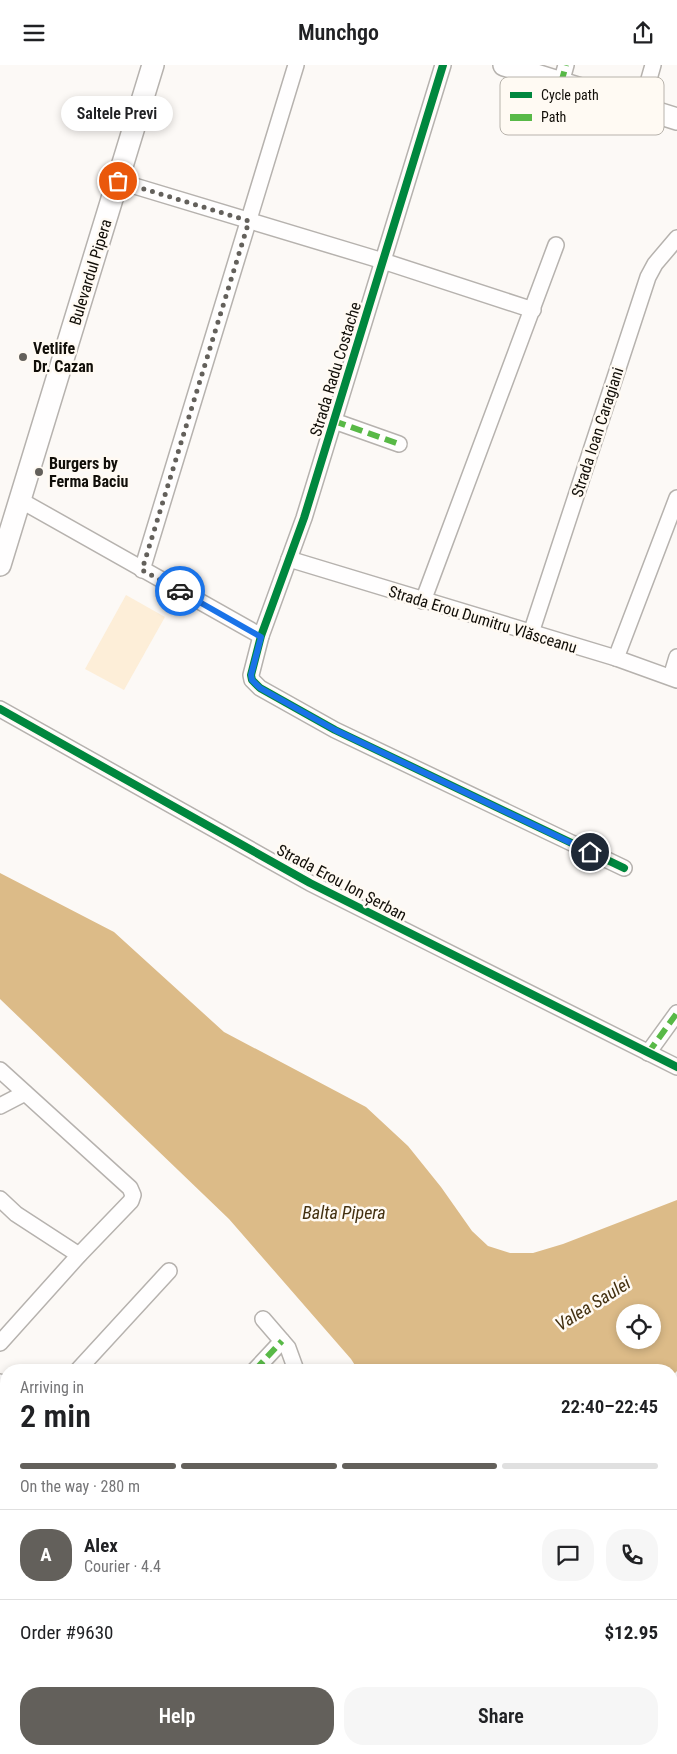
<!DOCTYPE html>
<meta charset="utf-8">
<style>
body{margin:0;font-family:"Roboto Condensed",sans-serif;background:#f6f6f6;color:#202124;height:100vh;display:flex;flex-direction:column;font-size:19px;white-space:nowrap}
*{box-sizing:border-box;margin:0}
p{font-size:16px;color:#757577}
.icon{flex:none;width:28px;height:28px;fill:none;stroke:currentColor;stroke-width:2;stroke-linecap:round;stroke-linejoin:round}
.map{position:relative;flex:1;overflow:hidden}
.panel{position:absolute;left:0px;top:1299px;width:678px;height:391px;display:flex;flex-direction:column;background:#fff;border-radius:20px 20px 0 0;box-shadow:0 2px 8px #0003}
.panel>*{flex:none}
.buttons{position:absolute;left:616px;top:1239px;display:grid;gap:10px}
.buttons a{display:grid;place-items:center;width:45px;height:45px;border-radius:50%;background:#fff;box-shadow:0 2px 8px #0003;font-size:25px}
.pin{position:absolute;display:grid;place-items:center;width:42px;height:42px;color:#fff;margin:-21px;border:2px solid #fff;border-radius:50%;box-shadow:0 1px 5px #0007}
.courier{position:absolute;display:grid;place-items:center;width:50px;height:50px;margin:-25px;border:4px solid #1a73e8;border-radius:50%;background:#fff;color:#222;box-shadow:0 1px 6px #0007}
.bubble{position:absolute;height:35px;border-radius:18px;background:#fff;box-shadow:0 2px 8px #0003;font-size:16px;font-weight:600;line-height:35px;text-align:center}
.headline em{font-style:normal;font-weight:600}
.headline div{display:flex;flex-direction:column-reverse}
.headline{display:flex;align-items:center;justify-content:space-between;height:85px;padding:0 20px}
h1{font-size:32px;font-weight:600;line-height:38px}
.bar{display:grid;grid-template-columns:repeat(4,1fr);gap:8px 5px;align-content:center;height:60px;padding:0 20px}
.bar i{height:6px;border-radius:4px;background:#e0e0e0}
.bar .selected{background:#63605b}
.bar p{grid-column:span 4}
.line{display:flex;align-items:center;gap:12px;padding:0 20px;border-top:1px solid #e0e0e0}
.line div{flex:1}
.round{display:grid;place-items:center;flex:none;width:52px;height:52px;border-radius:20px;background:#f6f6f6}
.cta{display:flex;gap:10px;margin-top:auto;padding:10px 20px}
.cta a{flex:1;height:58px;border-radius:20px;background:#63605b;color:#fff;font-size:20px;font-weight:600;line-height:58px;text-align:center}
.cta a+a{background:#f6f6f6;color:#202124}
header{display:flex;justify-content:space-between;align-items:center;height:65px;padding:0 20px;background:#fff;font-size:22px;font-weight:600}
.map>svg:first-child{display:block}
.green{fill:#fdeed8}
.water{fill:#dcbb88;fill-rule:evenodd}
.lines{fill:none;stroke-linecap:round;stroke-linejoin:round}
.lane-casing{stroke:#b6b2ae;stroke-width:10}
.street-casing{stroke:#b6b2ae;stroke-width:18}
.secondary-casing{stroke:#b6b2ae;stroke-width:24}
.lane{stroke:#fffefe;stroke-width:8}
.street{stroke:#fffefe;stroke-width:15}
.secondary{stroke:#fffefe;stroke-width:21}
.quiet{stroke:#58b947;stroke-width:6;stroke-dasharray:12 6;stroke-linecap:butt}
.cycleway-casing{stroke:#fffaf3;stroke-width:11}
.cycleway{stroke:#00873e;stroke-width:8}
.done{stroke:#63605b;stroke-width:5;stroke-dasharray:0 9}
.route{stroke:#1a73e8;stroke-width:6}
.poi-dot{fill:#63605b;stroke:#fffaf3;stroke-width:2}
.labels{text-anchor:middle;stroke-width:5;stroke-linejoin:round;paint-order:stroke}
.street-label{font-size:16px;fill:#110e08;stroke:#fffaf3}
.poi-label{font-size:16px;font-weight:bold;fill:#110e08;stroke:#fffaf3;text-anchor:start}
.water-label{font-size:18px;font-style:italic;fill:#433010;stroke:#fffaf3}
.key{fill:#fffaf3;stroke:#b8b3ac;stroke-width:1}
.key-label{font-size:14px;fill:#110e08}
</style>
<header><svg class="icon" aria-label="menu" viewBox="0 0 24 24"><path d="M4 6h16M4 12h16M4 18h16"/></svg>Munchgo<svg class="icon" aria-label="share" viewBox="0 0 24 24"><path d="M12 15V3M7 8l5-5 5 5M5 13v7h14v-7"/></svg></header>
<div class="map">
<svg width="677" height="1689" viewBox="0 0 677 1689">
<rect width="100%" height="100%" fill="#fcf9f6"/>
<polygon class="green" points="126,530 165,552 124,625 85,604"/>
<g class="water">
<path d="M 0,808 L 114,867 L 224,967 L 366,1042 L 408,1081 L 441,1122 L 472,1166 L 488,1181 L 510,1188 L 533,1188 L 563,1179 L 677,1135 L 677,1306 L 671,1312 L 671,1305 L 358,1305 L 351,1294 L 229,1154 L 0,934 ZM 625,1248 L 652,1248 L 652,1275 L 625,1275 Z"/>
<polygon points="329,1684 474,1684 474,1689 328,1689"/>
</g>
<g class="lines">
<g class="lane-casing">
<polyline id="lane" points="671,1597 677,1595"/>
</g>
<g class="street-casing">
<g id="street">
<polyline points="443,0 304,453 261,571 251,610 252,615 260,623 335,665 624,803"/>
<polyline points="561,18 566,0"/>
<polyline points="641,42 653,0"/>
<polyline points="118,116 383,196 533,245"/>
<polyline points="334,356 399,379"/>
<polyline points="20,435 261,571"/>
<polyline points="289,494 616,593 677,615"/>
<polyline points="142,505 296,0"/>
<polyline points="423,536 556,180"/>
<polyline points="531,568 648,212 655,199 677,173"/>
<polyline points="616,593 677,433"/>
<polyline points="671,612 677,592"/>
<polyline points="0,644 310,818 677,1002"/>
<polyline points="648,988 677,948"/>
<polyline points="0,1005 130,1123 133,1130 131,1136 79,1190 0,1278"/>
<polyline points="0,1041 25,1028"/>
<polyline points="0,1134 16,1149 79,1190"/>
<polyline points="263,1254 288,1283 296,1305"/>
<polyline points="78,1305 169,1206"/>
<polyline points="255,1305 282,1276"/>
<polyline points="0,1317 6,1323"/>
<polyline points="0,1352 6,1343"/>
<polyline points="2,1437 6,1432"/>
<polyline points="671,1468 677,1465"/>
<polyline points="0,1540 6,1532"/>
<polyline points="0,1629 6,1622"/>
<polyline points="0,1672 6,1678"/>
<polyline points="12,1684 18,1689"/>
<polyline points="78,1689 83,1684"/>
<polyline points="169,1689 174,1684"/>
<polyline points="309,1689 310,1684"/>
</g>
</g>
<g class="secondary-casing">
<g id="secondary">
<polyline points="504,0 677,54"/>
<polyline points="0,500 153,0"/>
</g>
</g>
<use href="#lane" class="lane"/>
<use href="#street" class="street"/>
<use href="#secondary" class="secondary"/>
<g class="quiet">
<polyline points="561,18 566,0"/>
<polyline points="334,356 399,379"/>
<polyline points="648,988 677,948"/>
<polyline points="255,1305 282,1276"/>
<polyline points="2,1437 6,1432"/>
<polyline points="78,1689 83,1684"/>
<polyline points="169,1689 174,1684"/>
</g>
<g class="cycleway-casing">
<g id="cycleway">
<polyline points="443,0 304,453 261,571 251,610 252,615 260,623 335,665 624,803"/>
<polyline points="0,644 310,818 677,1002"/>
</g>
</g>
<use href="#cycleway" class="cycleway"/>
</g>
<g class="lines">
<polyline class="done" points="118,116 249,156 142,505 180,526"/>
<polyline class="route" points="180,526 261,572 251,610 252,615 260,623 335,665 590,787"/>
</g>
<g class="poi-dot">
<circle cx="23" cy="292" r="5"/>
<circle cx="39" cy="407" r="5"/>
</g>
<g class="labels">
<g class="street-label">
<text transform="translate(90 207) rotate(-73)" y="6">Bulevardul Pipera</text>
<text transform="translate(335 304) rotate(-73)" y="6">Strada Radu Costache</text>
<text transform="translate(597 367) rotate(-72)" y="6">Strada Ioan Caragiani</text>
<text transform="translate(483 554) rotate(17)" y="6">Strada Erou Dumitru Vlăsceanu</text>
<text transform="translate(342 817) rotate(28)" y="6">Strada Erou Ion Șerban</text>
</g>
<g class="poi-label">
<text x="33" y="289">Vetlife<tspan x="33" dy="18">Dr. Cazan</tspan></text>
<text x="49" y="404">Burgers by<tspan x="49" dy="18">Ferma Baciu</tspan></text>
</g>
<g class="water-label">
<text x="344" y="1154">Balta Pipera</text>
<text transform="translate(593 1239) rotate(-32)" y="6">Valea Saulei</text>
</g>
</g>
<rect x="500" y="12" width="164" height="58" rx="8" class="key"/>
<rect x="510" y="27" width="22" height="6" fill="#00873e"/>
<rect x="510" y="49" width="22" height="7" fill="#58b947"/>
<g class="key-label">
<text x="541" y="35">Cycle path</text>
<text x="541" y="57">Path</text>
</g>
</svg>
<div class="buttons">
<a><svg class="icon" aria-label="locate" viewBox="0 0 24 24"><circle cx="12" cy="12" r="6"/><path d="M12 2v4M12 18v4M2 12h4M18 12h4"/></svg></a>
</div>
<div class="pin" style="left:118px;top:116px;background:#ea580c"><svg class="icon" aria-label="bag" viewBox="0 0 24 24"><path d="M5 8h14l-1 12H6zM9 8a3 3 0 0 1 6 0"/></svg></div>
<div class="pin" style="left:590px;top:787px;background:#1f2937"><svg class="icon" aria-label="home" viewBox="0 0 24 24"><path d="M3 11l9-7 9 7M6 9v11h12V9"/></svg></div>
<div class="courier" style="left:180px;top:526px"><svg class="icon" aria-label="car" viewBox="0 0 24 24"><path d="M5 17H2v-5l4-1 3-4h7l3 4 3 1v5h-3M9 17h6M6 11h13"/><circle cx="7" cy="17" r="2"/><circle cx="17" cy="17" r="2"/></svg></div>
<div class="bubble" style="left:61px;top:31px;width:112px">Saltele Previ</div>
<section class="panel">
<div class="headline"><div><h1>2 min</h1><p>Arriving in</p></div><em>22:40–22:45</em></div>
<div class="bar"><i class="selected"></i><i class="selected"></i><i class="selected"></i><i></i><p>On the way · 280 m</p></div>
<div class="line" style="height:90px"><b class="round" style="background:#63605b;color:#fff">A</b><div><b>Alex</b><p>Courier · 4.4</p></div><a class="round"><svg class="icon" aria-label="chat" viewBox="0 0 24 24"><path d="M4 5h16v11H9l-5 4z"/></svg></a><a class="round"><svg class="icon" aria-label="phone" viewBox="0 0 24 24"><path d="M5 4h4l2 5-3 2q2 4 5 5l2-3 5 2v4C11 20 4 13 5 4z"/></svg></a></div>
<div class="line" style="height:65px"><div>Order #9630</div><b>$12.95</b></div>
<div class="cta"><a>Help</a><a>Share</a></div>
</section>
</div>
